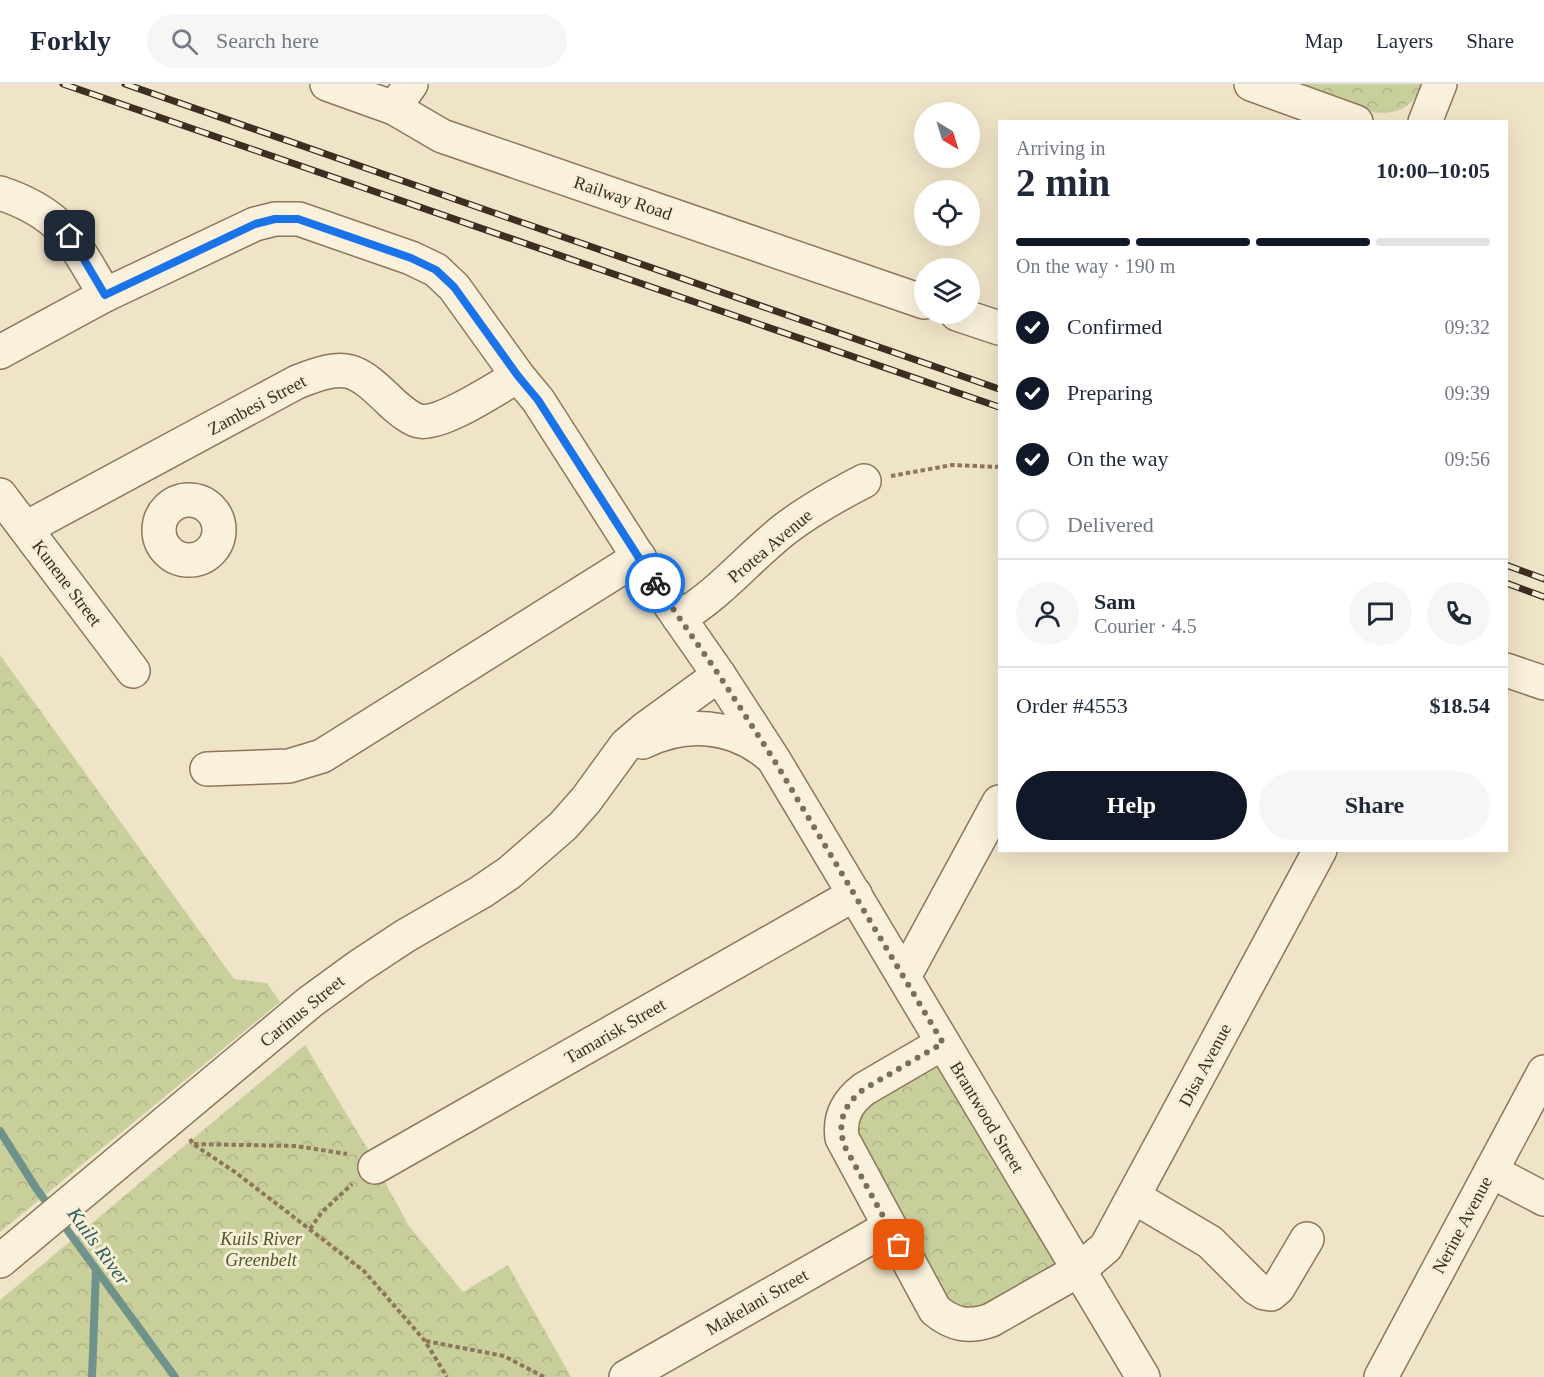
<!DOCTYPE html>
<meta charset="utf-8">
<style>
body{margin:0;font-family:Georgia,serif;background:#f6f6f7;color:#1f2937;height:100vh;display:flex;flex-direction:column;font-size:22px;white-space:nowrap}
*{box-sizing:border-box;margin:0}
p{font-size:20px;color:#747a83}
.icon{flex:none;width:33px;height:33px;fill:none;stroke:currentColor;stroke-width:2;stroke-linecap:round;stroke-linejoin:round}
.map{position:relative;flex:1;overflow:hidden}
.drawer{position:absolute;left:998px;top:36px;width:510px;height:732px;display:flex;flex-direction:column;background:#fff;border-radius:0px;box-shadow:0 6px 24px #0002}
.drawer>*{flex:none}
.needle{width:39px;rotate:142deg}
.tools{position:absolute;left:914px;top:18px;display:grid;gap:12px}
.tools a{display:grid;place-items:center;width:66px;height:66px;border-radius:50%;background:#fff;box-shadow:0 6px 24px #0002;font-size:30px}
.pin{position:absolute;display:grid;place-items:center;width:51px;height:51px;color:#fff;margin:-26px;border-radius:12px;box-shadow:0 3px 9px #0006}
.courier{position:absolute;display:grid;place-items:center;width:60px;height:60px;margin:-30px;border:4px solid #1a73e8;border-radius:50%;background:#fff;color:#222;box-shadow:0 2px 8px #0007}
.overview em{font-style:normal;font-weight:600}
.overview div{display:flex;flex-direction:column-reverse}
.overview{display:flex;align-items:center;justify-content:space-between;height:102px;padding:0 18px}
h1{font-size:39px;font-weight:600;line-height:45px}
.bar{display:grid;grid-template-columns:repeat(4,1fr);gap:9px 6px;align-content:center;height:72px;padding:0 18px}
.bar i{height:8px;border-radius:4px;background:#e0e1e3}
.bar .current{background:#111827}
.bar p{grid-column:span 4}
.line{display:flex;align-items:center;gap:15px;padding:0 18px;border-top:2px solid #e0e1e3}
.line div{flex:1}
.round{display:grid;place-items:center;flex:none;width:63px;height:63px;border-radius:32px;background:#f6f6f7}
ol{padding:0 18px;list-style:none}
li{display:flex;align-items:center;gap:18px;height:66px}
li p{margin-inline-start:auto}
li .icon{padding:6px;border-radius:50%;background:#111827;color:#fff;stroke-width:4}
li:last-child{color:#747a83}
li i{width:33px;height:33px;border:3px solid #e0e1e3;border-radius:50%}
.action{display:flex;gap:12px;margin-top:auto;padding:12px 18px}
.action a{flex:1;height:69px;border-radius:36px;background:#111827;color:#fff;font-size:24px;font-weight:600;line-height:69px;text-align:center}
.action a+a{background:#f6f6f7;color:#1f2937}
header{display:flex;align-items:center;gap:36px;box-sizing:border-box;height:84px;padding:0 30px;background:#fff;border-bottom:2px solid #e0e1e3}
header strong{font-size:28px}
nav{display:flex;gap:33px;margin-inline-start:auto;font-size:21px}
.search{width:420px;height:54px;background:#f6f6f7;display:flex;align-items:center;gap:15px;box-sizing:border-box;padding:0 21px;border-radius:33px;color:#747a83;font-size:22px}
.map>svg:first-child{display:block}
.forest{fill:url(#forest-crowns)}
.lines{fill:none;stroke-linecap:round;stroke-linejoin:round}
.stream{stroke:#6f938a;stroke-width:8}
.minor-casing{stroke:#8d765c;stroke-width:36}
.path{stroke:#8d765c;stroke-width:4;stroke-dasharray:4.5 3;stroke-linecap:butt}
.minor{stroke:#faf1dc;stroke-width:33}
.rail-casing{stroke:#3d2e20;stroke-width:7}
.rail{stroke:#f7eed8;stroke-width:4.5;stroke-dasharray:14;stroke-linecap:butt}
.done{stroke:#7c6e5b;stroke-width:6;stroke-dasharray:0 10.8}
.route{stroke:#1a73e8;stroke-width:8}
.labels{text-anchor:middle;stroke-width:6;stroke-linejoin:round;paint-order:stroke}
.street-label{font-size:18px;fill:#3d2e20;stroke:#f7eed8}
.park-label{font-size:18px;font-style:italic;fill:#4d5a26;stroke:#f7eed8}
.water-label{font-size:20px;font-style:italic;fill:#2f5d5a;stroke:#f7eed8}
</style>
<header>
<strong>Forkly</strong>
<div class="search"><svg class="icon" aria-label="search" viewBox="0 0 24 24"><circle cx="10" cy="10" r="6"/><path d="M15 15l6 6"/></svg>Search here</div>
<nav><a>Map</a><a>Layers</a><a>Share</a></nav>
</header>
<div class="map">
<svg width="1544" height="1293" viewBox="0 0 1544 1293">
<defs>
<pattern id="forest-crowns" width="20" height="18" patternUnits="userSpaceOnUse" patternTransform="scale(1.5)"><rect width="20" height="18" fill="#c9cf9b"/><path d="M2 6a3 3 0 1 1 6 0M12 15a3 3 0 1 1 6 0" fill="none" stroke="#aeb285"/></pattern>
</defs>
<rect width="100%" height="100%" fill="#f0e4c8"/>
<g class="forest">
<path d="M 1291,0 L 1424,0 C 1413,22 1397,32 1373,28 Z"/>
<polygon points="0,571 234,895 267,899 280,918 0,1148"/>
<polygon points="305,961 370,1069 358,1074 372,1099 382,1093 409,1142 463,1208 508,1181 571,1293 0,1293 0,1216"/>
<polygon points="932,982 938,983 1056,1179 1054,1183 984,1224 964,1227 946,1217 859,1062 856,1037 864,1022"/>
</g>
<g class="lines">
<g class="stream">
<polyline points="0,1047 36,1104 52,1126"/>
<polyline points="60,1136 175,1293"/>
<polyline points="92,1293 96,1186"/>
</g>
<g class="minor-casing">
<g id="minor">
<polyline points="327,0 394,24 442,52 924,218"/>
<polyline points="1251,0 1356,38"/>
<polyline points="394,24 411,0"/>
<polyline points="1425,38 1440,0"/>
<path d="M 0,109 C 63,130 73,157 105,211"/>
<polyline points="957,230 999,244"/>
<polyline points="0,268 105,211 255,140 275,135 299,135 411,174 436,186 454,203 518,292 538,316 657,502 719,591 774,676 1143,1293"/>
<polyline points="0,411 133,587"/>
<circle cx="189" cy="446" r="30"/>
<path d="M 26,444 L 297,298 C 347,278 355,283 393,320 C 400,326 410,335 419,337 C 441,342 498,303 518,292"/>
<path d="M 679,534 C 720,510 748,474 785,445 C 810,426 837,411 864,397"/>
<polyline points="1506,586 1544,599"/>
<path d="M 643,658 C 685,637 733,640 769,671"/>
<polyline points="207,685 289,682 322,672 639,473"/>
<polyline points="904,893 999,718"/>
<path d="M 943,959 L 864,1005 C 847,1018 839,1033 842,1054 L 935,1226 C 953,1241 969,1244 991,1236 L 1079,1186 L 1106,1163 L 1320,766"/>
<polyline points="375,1083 855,810"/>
<polyline points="1491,1087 1544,1115"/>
<polyline points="1134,1113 1210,1158 1256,1204 1264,1209 1271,1210 1278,1204 1307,1155"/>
<polyline points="0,1177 310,918 358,883 405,852 481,808 509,789 563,742 586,716 626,661 646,644 719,591"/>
<polyline points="626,1293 889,1143"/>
<polyline points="1381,1293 1544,988"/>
</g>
</g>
<g class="path">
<polyline points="891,392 952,381 999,383"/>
<polyline points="190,1055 193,1060 235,1088 364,1187 425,1257 447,1293"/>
<polyline points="194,1060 296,1062 347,1070"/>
<polyline points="310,1145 322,1128 352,1100"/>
<polyline points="426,1257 504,1272 544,1293"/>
</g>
<use href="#minor" class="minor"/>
<g class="rail-casing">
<g id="rail">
<polyline points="63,0 999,323"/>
<polyline points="125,0 999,305"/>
<polyline points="1506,481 1544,495"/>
<polyline points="1506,499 1544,513"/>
</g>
</g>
<use href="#rail" class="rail"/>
</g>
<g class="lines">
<path class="done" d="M 655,499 L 719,591 L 774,676 L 943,959 L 864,1005 C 844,1020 836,1039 845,1063 L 899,1161"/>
<polyline class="route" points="70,152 105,211 255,140 275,135 298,135 411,174 436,186 454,203 518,292 538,316 655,499"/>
</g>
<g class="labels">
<g class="street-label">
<text transform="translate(623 114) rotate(19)" y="6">Railway Road</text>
<text transform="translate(257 321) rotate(-28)" y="6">Zambesi Street</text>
<text transform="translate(770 462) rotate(-40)" y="6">Protea Avenue</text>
<text transform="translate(67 499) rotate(53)" y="6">Kunene Street</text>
<text transform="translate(302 927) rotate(-39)" y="6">Carinus Street</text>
<text transform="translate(615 947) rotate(-30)" y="6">Tamarisk Street</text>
<text transform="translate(1205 981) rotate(-62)" y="6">Disa Avenue</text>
<text transform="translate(987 1033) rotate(59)" y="6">Brantwood Street</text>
<text transform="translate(1462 1141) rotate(-62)" y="6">Nerine Avenue</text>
<text transform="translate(757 1218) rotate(-30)" y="6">Makelani Street</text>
</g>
<g class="park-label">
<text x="261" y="1161">Kuils River<tspan x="261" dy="21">Greenbelt</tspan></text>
</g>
<g class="water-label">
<text transform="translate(99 1162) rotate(54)" y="7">Kuils River</text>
</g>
</g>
</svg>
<div class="tools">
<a><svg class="needle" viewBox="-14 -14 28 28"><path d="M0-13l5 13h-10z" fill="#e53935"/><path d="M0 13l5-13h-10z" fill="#747a83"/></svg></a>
<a><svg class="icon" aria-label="locate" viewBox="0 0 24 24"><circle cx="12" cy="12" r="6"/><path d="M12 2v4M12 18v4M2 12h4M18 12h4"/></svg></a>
<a><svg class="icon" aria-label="layers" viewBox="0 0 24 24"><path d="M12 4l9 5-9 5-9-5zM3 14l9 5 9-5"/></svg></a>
</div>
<div class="pin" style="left:899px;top:1161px;background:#ea580c"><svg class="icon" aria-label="bag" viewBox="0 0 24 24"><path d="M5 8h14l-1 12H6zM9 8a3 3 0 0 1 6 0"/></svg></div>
<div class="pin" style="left:70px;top:152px;background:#1f2937"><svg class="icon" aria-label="home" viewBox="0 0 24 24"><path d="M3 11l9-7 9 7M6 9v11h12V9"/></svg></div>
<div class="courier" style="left:655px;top:499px"><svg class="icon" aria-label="bike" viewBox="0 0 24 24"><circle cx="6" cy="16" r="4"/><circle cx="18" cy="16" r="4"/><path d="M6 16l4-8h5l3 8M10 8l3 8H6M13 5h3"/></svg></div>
<section class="drawer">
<div class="overview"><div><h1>2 min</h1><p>Arriving in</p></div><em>10:00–10:05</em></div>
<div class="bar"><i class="current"></i><i class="current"></i><i class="current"></i><i></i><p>On the way · 190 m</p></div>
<ol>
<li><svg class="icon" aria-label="check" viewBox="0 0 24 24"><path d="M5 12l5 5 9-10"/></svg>Confirmed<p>09:32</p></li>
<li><svg class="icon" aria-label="check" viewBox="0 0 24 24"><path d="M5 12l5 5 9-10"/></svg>Preparing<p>09:39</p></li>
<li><svg class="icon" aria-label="check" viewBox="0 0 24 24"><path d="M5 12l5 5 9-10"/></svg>On the way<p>09:56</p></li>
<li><i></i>Delivered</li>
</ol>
<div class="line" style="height:108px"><a class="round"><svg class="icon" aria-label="person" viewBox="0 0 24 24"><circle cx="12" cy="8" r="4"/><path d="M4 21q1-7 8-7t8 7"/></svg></a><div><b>Sam</b><p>Courier · 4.5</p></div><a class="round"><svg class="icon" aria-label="chat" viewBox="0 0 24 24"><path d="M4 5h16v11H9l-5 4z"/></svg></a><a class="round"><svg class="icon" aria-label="phone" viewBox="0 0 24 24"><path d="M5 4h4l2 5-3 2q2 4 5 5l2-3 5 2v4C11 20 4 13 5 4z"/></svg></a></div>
<div class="line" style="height:78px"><div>Order #4553</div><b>$18.54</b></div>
<div class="action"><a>Help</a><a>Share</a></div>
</section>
</div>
